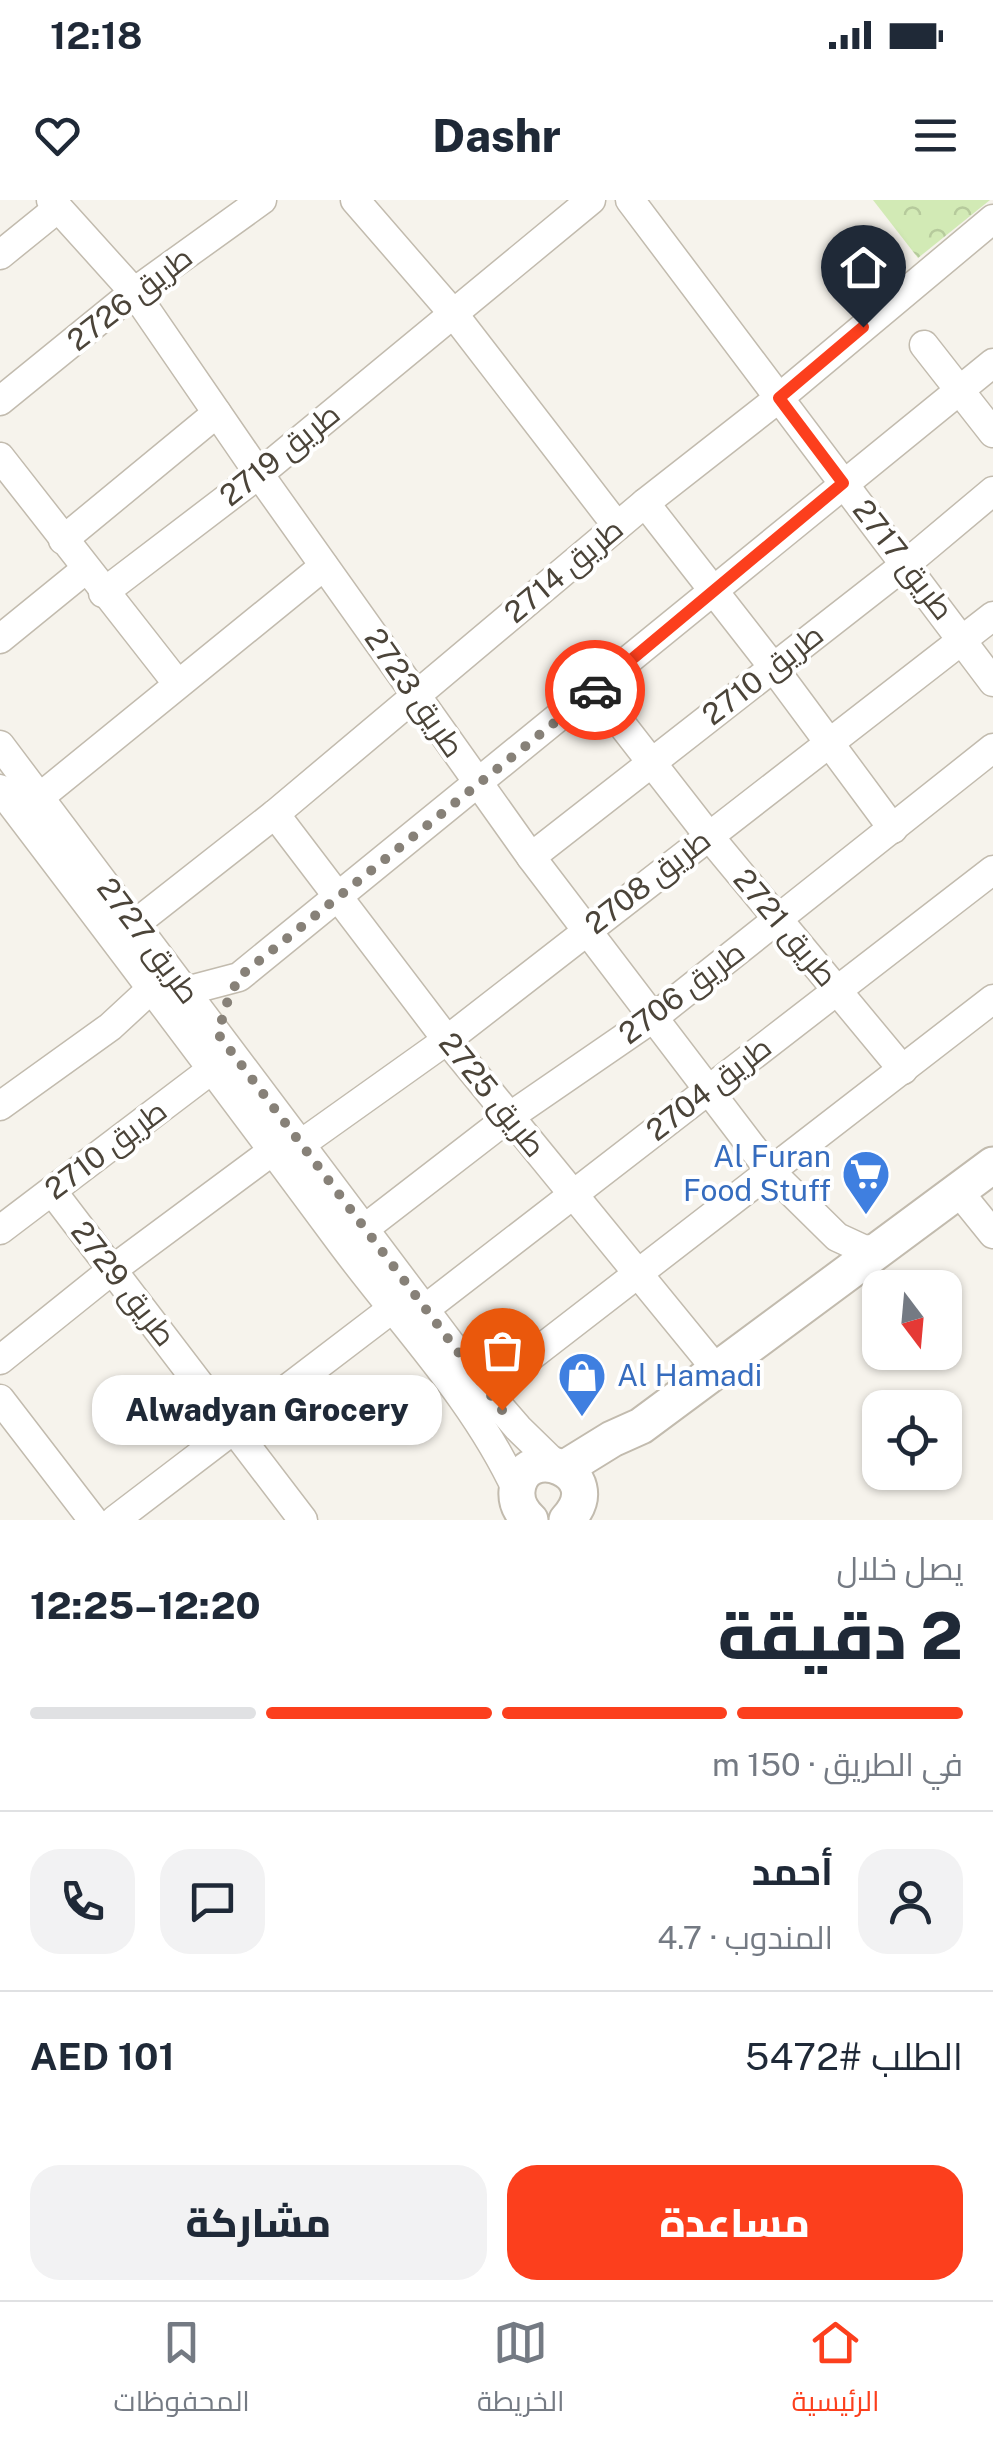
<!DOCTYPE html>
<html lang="ar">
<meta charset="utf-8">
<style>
body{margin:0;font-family:"Public Sans",Cairo,sans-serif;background:#f2f2f3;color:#1f2937;direction:rtl;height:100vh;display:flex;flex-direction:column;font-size:38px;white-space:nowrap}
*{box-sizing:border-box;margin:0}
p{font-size:32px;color:#747a83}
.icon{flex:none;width:55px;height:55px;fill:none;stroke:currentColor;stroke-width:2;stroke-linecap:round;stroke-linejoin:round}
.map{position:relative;height:1320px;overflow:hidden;direction:ltr}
.details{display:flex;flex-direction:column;background:#fff;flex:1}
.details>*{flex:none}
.needle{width:65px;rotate:164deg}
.buttons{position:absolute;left:862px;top:1070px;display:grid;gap:20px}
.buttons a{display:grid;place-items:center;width:100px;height:100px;border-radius:20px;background:#fff;box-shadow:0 2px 8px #0004;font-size:50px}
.pin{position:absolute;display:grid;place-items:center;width:85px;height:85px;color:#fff;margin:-102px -42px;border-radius:50% 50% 50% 0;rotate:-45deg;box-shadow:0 0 10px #0007}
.pin .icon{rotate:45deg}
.courier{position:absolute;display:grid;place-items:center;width:100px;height:100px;margin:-50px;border:8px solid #fc3f1d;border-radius:50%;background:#fff;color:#222;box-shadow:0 2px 12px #0007}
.bubble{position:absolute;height:70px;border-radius:30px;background:#fff;box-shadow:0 2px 8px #0004;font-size:32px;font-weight:800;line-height:70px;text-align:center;direction:rtl}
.summary em{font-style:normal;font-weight:800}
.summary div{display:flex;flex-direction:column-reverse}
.summary{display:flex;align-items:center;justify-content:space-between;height:170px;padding:0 30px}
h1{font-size:65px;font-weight:800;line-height:75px}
.bar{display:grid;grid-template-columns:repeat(4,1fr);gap:15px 10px;align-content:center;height:120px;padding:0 30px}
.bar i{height:12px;border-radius:8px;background:#e0e1e3}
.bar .current{background:#fc3f1d}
.bar p{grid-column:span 4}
.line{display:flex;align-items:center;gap:25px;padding:0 30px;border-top:2px solid #e0e1e3}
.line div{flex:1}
.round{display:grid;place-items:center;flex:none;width:105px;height:105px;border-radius:30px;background:#f2f2f3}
.button{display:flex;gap:20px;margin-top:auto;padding:20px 30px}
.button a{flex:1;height:115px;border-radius:30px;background:#fc3f1d;color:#fff;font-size:40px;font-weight:800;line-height:115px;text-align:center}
.button a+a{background:#f2f2f3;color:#1f2937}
.status{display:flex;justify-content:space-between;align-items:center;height:70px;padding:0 50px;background:#fff;direction:ltr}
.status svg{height:28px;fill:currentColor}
header{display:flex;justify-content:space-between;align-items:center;height:130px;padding:0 30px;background:#fff;font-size:45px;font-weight:800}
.menu{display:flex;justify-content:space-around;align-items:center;height:140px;border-top:2px solid #e0e1e3;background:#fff;font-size:28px;color:#747a83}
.menu a{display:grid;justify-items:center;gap:5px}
.menu .current{color:#fc3f1d}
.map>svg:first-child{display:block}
.park{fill:url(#park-crowns)}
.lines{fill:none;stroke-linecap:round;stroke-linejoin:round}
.minor-casing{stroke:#c2bbae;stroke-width:31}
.tertiary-casing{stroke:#c2bbae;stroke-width:39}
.minor{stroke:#fff;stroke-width:28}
.tertiary{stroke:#fff;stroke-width:35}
.done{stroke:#878178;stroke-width:10;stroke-dasharray:0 18}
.route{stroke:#fc3f1d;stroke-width:12}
.labels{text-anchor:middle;stroke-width:8;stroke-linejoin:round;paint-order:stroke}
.street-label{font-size:30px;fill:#4b4439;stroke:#fff}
.shop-label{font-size:30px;fill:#366cbe;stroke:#fff;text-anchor:end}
</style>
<div class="status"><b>12:18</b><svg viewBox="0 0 49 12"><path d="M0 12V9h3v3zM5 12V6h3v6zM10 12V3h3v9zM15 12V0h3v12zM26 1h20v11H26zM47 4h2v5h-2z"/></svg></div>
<header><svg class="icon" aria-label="menu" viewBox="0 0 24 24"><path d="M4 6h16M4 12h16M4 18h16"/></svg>Dashr<svg class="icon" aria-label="heart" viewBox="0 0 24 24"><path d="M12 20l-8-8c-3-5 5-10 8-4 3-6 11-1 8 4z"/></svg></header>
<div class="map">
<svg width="993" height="1320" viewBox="0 0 993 1320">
<defs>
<pattern id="park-crowns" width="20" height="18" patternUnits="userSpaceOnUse" patternTransform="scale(2.5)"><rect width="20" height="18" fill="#d2eab5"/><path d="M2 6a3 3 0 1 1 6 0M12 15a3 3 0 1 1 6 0" fill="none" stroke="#b6ca9c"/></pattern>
</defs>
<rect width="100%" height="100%" fill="#f6f3ec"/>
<polygon class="park" points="873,0 990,0 918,58"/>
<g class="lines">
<g class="minor-casing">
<g id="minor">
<polyline points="51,0 134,92 259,274 531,657 771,972 837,1037 863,1049 877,1050"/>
<polyline points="355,0 452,112 617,326"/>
<polyline points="630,0 993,482"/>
<polyline points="0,55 58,8"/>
<polyline points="924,145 993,233"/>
<polyline points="0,201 134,92 262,0"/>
<polyline points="0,257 177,483"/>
<polyline points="645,303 773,467 893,629"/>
<polyline points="63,340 217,213"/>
<polyline points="103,393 259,274 591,0"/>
<polyline points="0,439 86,369"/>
<polyline points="595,490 708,635 903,870"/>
<polyline points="0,545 486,1191 518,1228 556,1265"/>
<path d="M 0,589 C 115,740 229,891 342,1044 C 403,1126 474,1198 517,1291"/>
<polyline points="40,597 324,366"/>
<polyline points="275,614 447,840 716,1169"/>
<polyline points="531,657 906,364 993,291"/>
<polyline points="135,724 275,614 645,303 779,198 993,19"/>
<polyline points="186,791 239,777 993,163"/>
<polyline points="0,906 110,827 164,777"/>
<polyline points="301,944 447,840 993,416"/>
<polyline points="52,991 303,1320"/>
<polyline points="959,992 993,1034"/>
<polyline points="0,1030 211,870"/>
<polyline points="351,1039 509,917 653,818 993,548"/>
<polyline points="425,1109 993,670"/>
<polyline points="0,1160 112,1070 275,949"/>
<polyline points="486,1191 993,799"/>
<polyline points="0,1199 93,1320"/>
<polyline points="115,1320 393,1108"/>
</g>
</g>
<g class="tertiary-casing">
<g id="tertiary">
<polyline points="565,1268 612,1239 641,1226 993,965"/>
<path d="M 530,1320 C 521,1312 516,1303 517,1291 C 522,1238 612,1272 567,1320"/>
</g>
</g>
<use href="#minor" class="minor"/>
<use href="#tertiary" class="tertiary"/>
</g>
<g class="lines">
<polyline class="done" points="502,1210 218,834 226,805 239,777 595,490"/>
<polyline class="route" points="595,490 843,283 779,198 863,127"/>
</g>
<defs>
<g id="supermarket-pin" transform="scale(2.5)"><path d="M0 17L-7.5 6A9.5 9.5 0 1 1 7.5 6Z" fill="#3f7fe0" stroke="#fff"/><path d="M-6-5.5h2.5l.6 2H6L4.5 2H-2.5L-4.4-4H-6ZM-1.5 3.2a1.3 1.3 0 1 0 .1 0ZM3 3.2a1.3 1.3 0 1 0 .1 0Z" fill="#fff"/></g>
<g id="shop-pin" transform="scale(2.5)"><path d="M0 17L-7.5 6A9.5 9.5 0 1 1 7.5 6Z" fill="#3f7fe0" stroke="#fff"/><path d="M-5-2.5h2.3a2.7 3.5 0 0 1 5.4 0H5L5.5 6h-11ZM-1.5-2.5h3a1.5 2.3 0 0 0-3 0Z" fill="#fff"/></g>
</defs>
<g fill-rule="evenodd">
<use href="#supermarket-pin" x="866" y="974"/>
<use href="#shop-pin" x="582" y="1176"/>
</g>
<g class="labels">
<g class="street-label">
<text transform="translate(130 99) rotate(-38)" y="10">طريق 2726</text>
<text transform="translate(280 255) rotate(-39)" y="10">طريق 2719</text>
<text transform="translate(903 360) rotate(52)" y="10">طريق 2717</text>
<text transform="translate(564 371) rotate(-40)" y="10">طريق 2714</text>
<text transform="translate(763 475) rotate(-38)" y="10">طريق 2710</text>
<text transform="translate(414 493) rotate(55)" y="10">طريق 2723</text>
<text transform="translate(648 682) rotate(-38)" y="10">طريق 2708</text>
<text transform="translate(785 728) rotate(50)" y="10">طريق 2721</text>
<text transform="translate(148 741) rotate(53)" y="10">طريق 2727</text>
<text transform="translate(682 793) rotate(-37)" y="10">طريق 2706</text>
<text transform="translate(709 889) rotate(-38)" y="10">طريق 2704</text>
<text transform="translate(492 895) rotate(51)" y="10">طريق 2725</text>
<text transform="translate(106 950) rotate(-37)" y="10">طريق 2710</text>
<text transform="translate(123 1084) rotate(52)" y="10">طريق 2729</text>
</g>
<g class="shop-label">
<text x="831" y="967">Al Furan<tspan x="831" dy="34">Food Stuff</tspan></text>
<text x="617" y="1186" text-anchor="start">Al Hamadi</text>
</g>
</g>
</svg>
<div class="buttons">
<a><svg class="needle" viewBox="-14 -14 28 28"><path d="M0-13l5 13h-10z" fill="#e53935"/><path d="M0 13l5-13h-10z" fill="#747a83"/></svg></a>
<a><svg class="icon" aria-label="locate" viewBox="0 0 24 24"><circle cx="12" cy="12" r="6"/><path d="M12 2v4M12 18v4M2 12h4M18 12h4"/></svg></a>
</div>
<div class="pin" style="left:502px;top:1210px;background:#ea580c"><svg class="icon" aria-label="bag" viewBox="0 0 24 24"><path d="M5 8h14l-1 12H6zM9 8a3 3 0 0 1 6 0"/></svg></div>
<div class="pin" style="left:863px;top:127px;background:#1f2937"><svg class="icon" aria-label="home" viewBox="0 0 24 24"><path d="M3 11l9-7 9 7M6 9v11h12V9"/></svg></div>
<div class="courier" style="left:595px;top:490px"><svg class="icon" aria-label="car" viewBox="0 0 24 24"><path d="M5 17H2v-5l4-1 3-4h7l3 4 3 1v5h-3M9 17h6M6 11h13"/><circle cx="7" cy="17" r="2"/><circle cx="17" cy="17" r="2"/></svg></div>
<div class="bubble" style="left:92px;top:1175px;width:350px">Alwadyan Grocery</div>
</div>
<section class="details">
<div class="summary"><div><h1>2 دقيقة</h1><p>يصل خلال</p></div><em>12:20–12:25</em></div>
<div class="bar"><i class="current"></i><i class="current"></i><i class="current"></i><i></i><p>في الطريق · 150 m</p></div>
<div class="line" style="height:180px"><a class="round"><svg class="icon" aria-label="person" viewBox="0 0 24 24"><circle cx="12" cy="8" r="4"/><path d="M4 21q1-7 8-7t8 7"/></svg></a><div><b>أحمد</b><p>المندوب · 4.7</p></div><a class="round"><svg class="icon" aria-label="chat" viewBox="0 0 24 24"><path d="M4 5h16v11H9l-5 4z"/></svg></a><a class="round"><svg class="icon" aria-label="phone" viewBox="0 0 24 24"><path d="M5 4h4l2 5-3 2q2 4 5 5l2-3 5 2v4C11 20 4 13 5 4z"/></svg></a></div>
<div class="line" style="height:130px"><div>الطلب #5472</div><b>AED 101</b></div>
<div class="button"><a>مساعدة</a><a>مشاركة</a></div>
</section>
<nav class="menu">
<a class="current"><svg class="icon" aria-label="home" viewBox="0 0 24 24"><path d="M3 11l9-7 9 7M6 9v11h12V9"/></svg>الرئيسية</a>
<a><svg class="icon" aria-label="map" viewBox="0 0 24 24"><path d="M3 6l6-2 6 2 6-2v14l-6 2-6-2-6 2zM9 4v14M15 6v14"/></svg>الخريطة</a>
<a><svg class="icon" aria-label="saved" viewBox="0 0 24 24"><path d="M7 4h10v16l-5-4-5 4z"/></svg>المحفوظات</a>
</nav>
